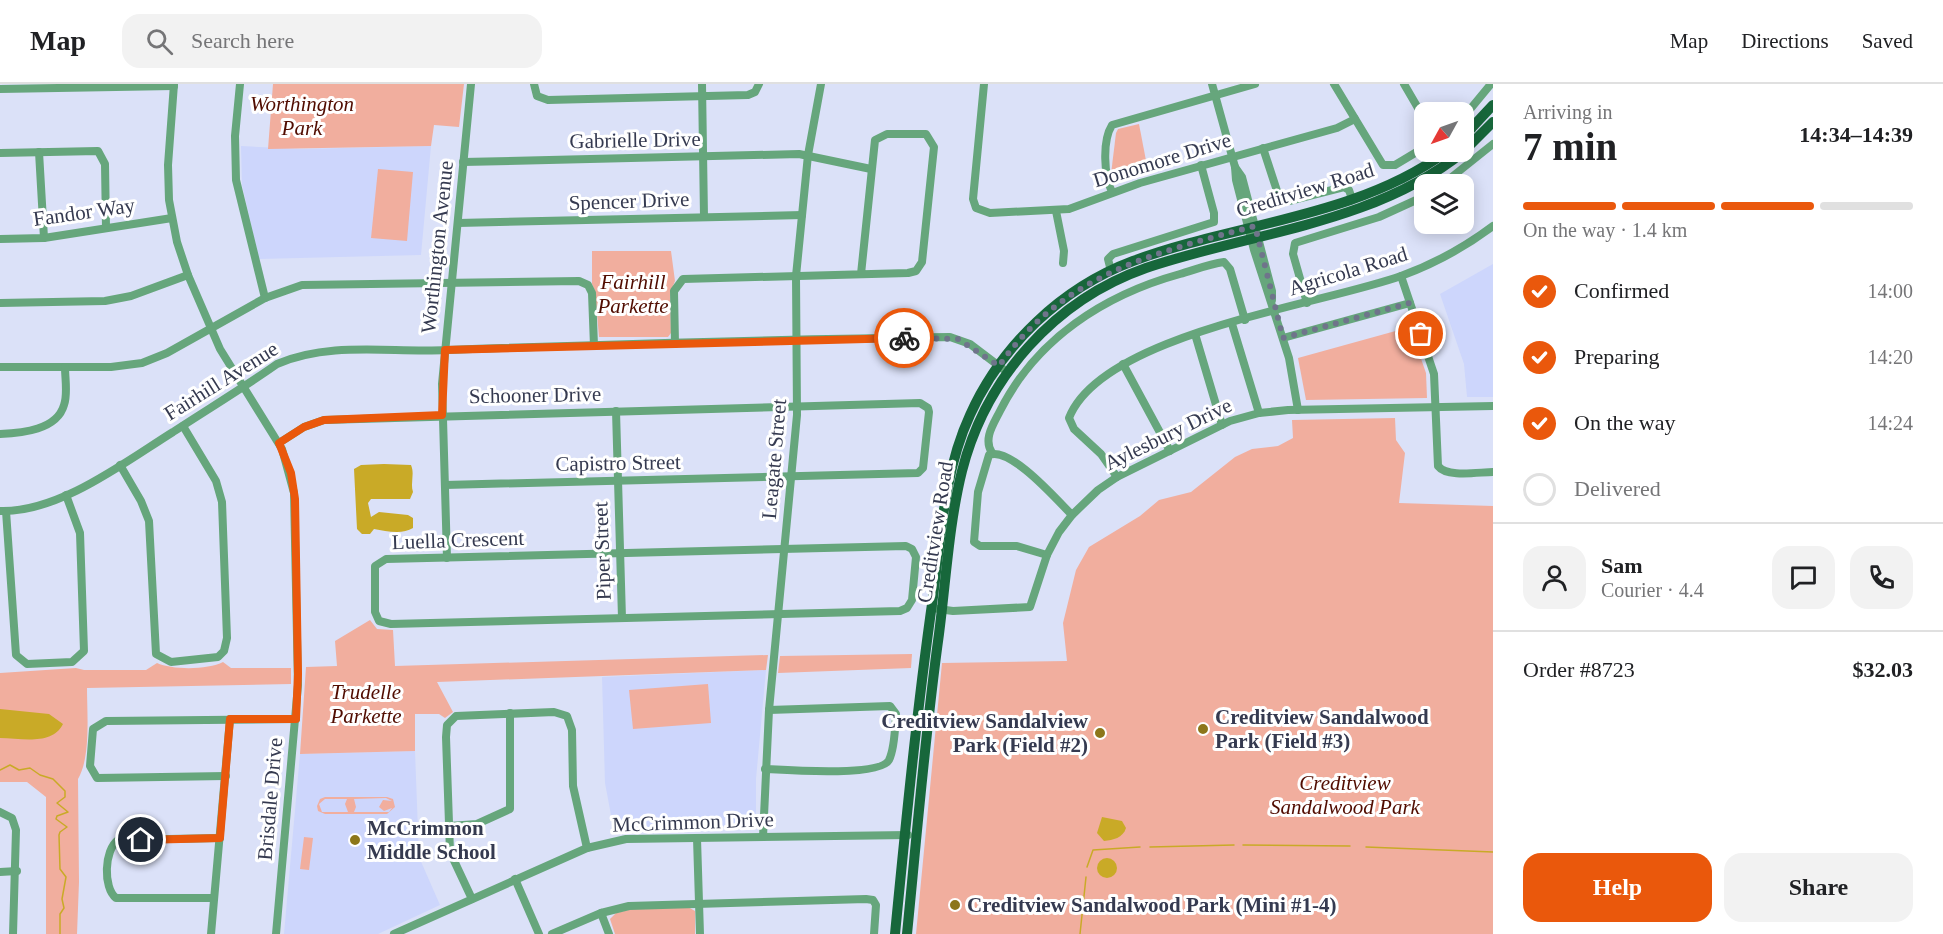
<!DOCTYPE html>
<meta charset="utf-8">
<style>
body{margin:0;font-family:"Times New Roman",serif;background:#f2f2f2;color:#202124;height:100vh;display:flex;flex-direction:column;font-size:22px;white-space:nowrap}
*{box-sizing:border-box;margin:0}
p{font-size:20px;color:#757577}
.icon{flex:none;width:33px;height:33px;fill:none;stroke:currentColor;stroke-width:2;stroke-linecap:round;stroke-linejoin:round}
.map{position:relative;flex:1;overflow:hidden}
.drawer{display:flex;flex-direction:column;background:#fff;width:450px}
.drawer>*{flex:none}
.needle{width:39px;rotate:230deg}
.tools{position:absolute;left:1414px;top:18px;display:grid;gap:12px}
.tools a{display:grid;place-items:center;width:60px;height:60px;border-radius:12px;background:#fff;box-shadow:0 3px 15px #0003;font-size:30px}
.pin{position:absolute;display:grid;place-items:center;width:51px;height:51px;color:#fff;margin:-26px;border:3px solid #fff;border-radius:50%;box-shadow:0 2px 6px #0007}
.courier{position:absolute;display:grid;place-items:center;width:60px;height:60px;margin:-30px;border:4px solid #ea580c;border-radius:50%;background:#fff;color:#222;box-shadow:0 2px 8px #0007}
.summary em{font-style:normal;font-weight:800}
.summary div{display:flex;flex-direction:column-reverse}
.summary{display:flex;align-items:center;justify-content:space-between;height:102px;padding:0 30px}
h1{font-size:39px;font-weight:800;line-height:45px}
.bar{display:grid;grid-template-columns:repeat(4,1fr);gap:9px 6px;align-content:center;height:72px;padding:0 30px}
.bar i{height:8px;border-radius:4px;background:#e0e0e0}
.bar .active{background:#ea580c}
.bar p{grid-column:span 4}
.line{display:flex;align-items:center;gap:15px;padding:0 30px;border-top:2px solid #e0e0e0}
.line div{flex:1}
.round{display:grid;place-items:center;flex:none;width:63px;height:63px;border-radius:18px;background:#f2f2f2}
ol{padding:0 30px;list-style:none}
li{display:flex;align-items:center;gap:18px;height:66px}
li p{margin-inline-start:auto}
li .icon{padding:6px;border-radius:50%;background:#ea580c;color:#fff;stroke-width:4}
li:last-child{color:#757577}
li i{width:33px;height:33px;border:3px solid #e0e0e0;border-radius:50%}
.action{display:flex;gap:12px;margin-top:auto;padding:12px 30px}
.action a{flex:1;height:69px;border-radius:18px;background:#ea580c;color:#fff;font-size:24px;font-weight:800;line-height:69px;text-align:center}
.action a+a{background:#f2f2f2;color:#202124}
header{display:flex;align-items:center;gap:36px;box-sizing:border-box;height:84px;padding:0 30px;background:#fff;border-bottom:2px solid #e0e0e0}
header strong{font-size:28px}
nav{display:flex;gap:33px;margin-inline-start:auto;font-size:21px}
.search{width:420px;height:54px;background:#f2f2f2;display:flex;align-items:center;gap:15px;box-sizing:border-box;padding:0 21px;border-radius:18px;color:#757577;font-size:22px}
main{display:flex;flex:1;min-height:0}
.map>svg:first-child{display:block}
.built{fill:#cdd6fc}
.green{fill:#f1ae9e;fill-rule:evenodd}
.water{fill:#c9aa27}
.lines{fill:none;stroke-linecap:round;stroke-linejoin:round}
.stream{stroke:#c9aa27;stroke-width:1.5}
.minor{stroke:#66a67c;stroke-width:8}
.major{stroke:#17673b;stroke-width:10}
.done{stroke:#6f748b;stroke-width:6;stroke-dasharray:0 10.8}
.route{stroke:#ea580c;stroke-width:8}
.poi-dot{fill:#8c761a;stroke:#fff;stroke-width:2}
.labels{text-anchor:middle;stroke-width:6;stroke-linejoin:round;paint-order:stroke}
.park-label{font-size:21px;font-style:italic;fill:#510c00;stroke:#fff}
.street-label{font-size:21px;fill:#353a50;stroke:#fff}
.poi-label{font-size:21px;font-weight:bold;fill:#353a50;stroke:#fff;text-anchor:start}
</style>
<header>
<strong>Map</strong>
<div class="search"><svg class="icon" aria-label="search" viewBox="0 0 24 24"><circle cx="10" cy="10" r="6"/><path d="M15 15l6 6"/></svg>Search here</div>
<nav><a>Map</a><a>Directions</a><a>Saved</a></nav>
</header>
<main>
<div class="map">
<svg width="1493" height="850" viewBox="0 0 1493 850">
<rect width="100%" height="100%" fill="#dbe1f8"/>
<g class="built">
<polygon points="241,62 301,65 431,62 421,171 259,175 242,101"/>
<polygon points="1493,180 1493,313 1467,313 1464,280 1440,210"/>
<polygon points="766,586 756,695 756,743 690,747 614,747 605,699 602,593"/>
<polygon points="415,667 419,773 440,821 378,850 284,850 300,670"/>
</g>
<g class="green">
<polygon points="273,0 464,0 459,43 434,41 431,62 268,65"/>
<polygon points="1139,40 1148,87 1115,96 1111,90 1116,49 1118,45"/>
<polygon points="378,85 413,88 407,157 371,154"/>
<polygon points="592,167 671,167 675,197 670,209 671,249 668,253 599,253 595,207 592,200"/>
<polygon points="1410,243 1426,289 1427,314 1306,316 1298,274"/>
<polygon points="1395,334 1396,356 1405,369 1399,419 1493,422 1493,850 916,850 942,579 1067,577 1063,539 1076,486 1089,463 1140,432 1159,416 1191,408 1235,373 1252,365 1278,362 1293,354 1292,336"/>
<polygon points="370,536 377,545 393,546 395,582 768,571 766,586 437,598 453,628 445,634 439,630 415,630 415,667 300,670 306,583 337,582 335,557"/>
<polygon points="912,570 911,584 778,589 780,572"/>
<path d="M 223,578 L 231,584 L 291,584 L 291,600 L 87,604 C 87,629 91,673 78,695 L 79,798 L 77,850 L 46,850 L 46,713 L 27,698 L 0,698 L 0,589 L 76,584 L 84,586 L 146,586 L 157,579 C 172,586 208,586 223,578 Z"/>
<polygon points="708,600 711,639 633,645 629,606"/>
<path d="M 325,713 L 387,713 L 393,715 L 395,723 L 387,730 L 325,730 L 318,727 L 317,722 L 320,715 ZM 386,714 L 392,717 L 383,716 L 379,723 L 384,727 L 392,724 L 389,728 L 354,728 L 356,723 L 354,715 ZM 325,715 L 347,715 L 345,720 L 348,728 L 322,728 L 319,720 Z"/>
<polygon points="304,753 313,754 309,786 300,785"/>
<polygon points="640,823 688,823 695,827 695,850 615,850 610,835 616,829"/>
</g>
<g class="water">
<path d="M 384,380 L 411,381 C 415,390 410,399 413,408 L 410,415 L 371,415 L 368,419 L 371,433 L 379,428 L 408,431 L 413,434 L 413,444 C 402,451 386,447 374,445 L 370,450 L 362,450 L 357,445 L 354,385 L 361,381 Z"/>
<path d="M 0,625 L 49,630 L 63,640 C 52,662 21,654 0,654 Z"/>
<path d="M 1102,733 L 1122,737 L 1126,744 C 1123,754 1113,756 1104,757 L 1097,749 Z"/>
<circle cx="1107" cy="784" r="10"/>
</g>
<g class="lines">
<g class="stream">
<polyline points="0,686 10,681 19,686 30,684 40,691 53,695 65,707 65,713 57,719 68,728 57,732 56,735 67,743 60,748 59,751 60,785 66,793 62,815 64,824 60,830 60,850"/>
<polyline points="1243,761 1350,762"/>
<polyline points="1150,763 1234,761"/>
<polyline points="1366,763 1493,768"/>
<polyline points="1087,783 1093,766 1140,763"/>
<polyline points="1080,850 1086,793"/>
</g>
<g class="minor">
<polyline points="174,0 168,81 169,116 177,158 188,191 220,265 282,365 294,409 298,601 276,850"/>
<polyline points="240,0 235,52 236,96 265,214"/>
<polyline points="534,0 537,12 548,16 748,11 755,8 759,0"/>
<polyline points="702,0 704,133"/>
<polyline points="984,0 973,115 976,124 990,129 1069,125 1140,99 1337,44 1355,35"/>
<polyline points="1212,0 1235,83 1242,93 1272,207 1272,216"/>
<polyline points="1334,0 1383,81 1395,81 1425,63"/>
<polyline points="1404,0 1425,36"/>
<polyline points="0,5 174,2"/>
<polyline points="1472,45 1467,29 1491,0"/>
<polyline points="1263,64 1280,116 1289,117 1344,103 1349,106 1352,115"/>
<polyline points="39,68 44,154"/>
<polyline points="0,69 98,67 105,80 106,144"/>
<polyline points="463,78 799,70 871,85"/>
<polyline points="1235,83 1236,96 1254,166 1289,274 1298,326"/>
<polyline points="1443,100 1493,60"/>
<path d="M 1112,108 C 1104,92 1102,57 1112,41 L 1255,0"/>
<polyline points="1056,127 1064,167 1063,179"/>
<polyline points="458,139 802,131"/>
<polyline points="0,155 44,154 172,134"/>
<polyline points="1111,187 1108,175 1113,170 1214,138 1214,129 1201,81"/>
<path d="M 1401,192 L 1434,290 L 1438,382 C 1447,394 1479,388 1493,388"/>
<polyline points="0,219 105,217 131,212 188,191"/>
<polyline points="1307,219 1293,170 1295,159 1379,133 1425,112"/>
<polyline points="1232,240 1259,329"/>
<polyline points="1195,250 1222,341"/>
<polyline points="1283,254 1410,219"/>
<polyline points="675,260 674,207 683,195 908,189 916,187 922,178 934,63 926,50 887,50 875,56 861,190"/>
<polyline points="1123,280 1170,367"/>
<polyline points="0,283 111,283 142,279 167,269 265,214 302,201 579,197 588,201 592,209 594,262"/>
<polyline points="616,327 622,534"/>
<path d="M 0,350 C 22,349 57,346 64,321 C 68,310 65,295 65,283"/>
<polyline points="279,359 304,343 324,336 920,319 928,324 929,328 923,384 918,389 445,401"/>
<path d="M 992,369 C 983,355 993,341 1000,327 C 1036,255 1104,211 1180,190 C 1194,186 1209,180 1224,178 L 1230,185 L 1245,236"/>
<polyline points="120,381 141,417 149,437 156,570 171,578 218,573 224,567 227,554 222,418 216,397 183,342"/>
<path d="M 1117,393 L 1101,370 L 1074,345 L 1069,334 C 1102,250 1320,221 1401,192 C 1434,180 1465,163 1493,142"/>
<path d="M 0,427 C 59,429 125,378 173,348 C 208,325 243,304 277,280 C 331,257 390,269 447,266 C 615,260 783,255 950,253 L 970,260 L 1003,285"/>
<polyline points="6,427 16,571 27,580 72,578 84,567 80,449 66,411"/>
<polygon points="906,462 912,465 916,473 912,516 907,524 900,527 391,540 379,537 375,528 375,482 386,475"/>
<path d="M 1047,471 L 1017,462 L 980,462 L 974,458 L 978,408 L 989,371 C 1010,362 1056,415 1072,431"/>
<polyline points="447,474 442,300 471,0"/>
<polyline points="938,525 953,527 1030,523 1047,471 1059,448 1072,431 1098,406 1117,393 1230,337 1259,329 1288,326 1493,322"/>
<path d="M 765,685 C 785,686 880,693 889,676 C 895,664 895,643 896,630 L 890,622 L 769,626"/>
<polyline points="226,692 97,694 90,682 93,645 106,637 296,635"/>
<polyline points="0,728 12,734 16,746 13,850"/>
<polyline points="449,742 477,740 510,725 510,629"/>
<polyline points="763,753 769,626 797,331 796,192 808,71 821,0"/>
<polyline points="697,754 700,850"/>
<polyline points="0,788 17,787"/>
<polyline points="515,795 539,850"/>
<path d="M 214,814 L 116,814 C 103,804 104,766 118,756 L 220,754"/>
<polyline points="472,815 450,768 446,653 447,641 456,632 554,628 567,632 572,646 573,702 587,764"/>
<polyline points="601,829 609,850"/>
<polyline points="211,850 230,635"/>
<polyline points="394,850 587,764 626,755 908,751"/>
<polyline points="552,850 601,829 629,822 866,815 873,816 876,821 874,850"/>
</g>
<g class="major">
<polyline points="1464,52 1493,21"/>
<polyline points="1464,67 1493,38"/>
<path d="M 895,850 C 906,737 917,625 933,513 C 941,452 944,387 970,331 C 1001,262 1061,204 1133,177 C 1235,139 1355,134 1446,68"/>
<path d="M 907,850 C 917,750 925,650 939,550 C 946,496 949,439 962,387 C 986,293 1055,216 1146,184 C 1252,148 1374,140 1463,68"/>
</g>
</g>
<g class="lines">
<path class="done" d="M 904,254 L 958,255 L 999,282 C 1063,190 1154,169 1255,142 L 1283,254 L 1410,219 L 1421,250"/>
<polyline class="route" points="141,756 220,754 230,635 296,635 298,590 295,415 291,389 279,359 304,343 324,336 442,331 445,266 904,254"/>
</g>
<g class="poi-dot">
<circle cx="1203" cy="645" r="6"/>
<circle cx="1100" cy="649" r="6"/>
<circle cx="355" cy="756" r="6"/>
<circle cx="955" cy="821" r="6"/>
</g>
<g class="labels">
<g class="park-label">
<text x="302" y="27">Worthington<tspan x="302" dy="24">Park</tspan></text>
<text x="633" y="205">Fairhill<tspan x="633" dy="24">Parkette</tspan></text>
<text x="366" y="615">Trudelle<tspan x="366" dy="24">Parkette</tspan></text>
<text x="1345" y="706">Creditview<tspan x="1345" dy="24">Sandalwood Park</tspan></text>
</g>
<g class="street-label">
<text transform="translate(635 56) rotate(-1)" y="7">Gabrielle Drive</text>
<text transform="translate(1162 76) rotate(-17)" y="7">Donomore Drive</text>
<text transform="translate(1305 106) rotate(-17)" y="7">Creditview Road</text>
<text transform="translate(629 117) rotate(-2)" y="7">Spencer Drive</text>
<text transform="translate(84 128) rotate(-8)" y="7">Fandor Way</text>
<text transform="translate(437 163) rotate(-84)" y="7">Worthington Avenue</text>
<text transform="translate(1348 187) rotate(-17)" y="7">Agricola Road</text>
<text transform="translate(221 297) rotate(-32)" y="7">Fairhill Avenue</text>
<text transform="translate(535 311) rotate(-1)" y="7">Schooner Drive</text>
<text transform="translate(1168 350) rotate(-26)" y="7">Aylesbury Drive</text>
<text transform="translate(774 375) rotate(-85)" y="7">Leagate Street</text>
<text transform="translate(618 379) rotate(-1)" y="7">Capistro Street</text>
<text transform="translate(935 448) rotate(-81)" y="7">Creditview Road</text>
<text transform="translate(458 456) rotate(-2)" y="7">Luella Crescent</text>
<text transform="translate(602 467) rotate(-92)" y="7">Piper Street</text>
<text transform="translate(270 715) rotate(-85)" y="7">Brisdale Drive</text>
<text transform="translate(693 738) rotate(-2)" y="7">McCrimmon Drive</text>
</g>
<g class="poi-label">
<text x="1215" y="640">Creditview Sandalwood<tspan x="1215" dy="24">Park (Field #3)</tspan></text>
<text x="1088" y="644" text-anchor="end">Creditview Sandalview<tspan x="1088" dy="24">Park (Field #2)</tspan></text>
<text x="367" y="751">McCrimmon<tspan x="367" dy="24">Middle School</tspan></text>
<text x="967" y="828">Creditview Sandalwood Park (Mini #1-4)</text>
</g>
</g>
</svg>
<div class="tools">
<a><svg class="needle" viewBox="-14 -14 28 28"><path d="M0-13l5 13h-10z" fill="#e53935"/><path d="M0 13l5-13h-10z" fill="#757577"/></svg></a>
<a><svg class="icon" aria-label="layers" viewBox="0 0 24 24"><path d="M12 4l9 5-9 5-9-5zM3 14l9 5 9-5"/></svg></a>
</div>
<div class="pin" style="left:1421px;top:250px;background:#ea580c"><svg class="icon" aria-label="bag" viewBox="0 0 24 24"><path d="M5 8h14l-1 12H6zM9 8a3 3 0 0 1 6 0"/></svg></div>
<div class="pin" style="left:141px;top:756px;background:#1f2937"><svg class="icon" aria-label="home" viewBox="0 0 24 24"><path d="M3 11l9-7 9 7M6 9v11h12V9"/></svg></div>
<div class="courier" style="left:904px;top:254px"><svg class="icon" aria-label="bike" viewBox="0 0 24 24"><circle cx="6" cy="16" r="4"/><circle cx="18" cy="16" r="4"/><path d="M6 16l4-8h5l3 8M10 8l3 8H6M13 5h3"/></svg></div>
</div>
<section class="drawer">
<div class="summary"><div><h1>7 min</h1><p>Arriving in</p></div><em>14:34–14:39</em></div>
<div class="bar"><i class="active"></i><i class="active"></i><i class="active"></i><i></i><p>On the way · 1.4 km</p></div>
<ol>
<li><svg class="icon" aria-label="check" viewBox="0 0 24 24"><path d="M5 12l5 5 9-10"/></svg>Confirmed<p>14:00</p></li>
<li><svg class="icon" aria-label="check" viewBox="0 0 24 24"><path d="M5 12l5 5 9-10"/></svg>Preparing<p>14:20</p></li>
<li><svg class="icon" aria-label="check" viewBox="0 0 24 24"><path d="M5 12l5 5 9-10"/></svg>On the way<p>14:24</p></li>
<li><i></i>Delivered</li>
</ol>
<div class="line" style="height:108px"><a class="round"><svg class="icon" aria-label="person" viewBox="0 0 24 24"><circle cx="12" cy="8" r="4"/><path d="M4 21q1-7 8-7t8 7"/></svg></a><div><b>Sam</b><p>Courier · 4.4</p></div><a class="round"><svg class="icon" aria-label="chat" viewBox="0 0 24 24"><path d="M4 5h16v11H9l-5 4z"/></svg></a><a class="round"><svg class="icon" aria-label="phone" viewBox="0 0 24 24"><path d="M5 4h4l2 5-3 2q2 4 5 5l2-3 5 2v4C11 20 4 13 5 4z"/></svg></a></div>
<div class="line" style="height:78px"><div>Order #8723</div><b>$32.03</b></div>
<div class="action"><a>Help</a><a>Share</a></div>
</section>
</main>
